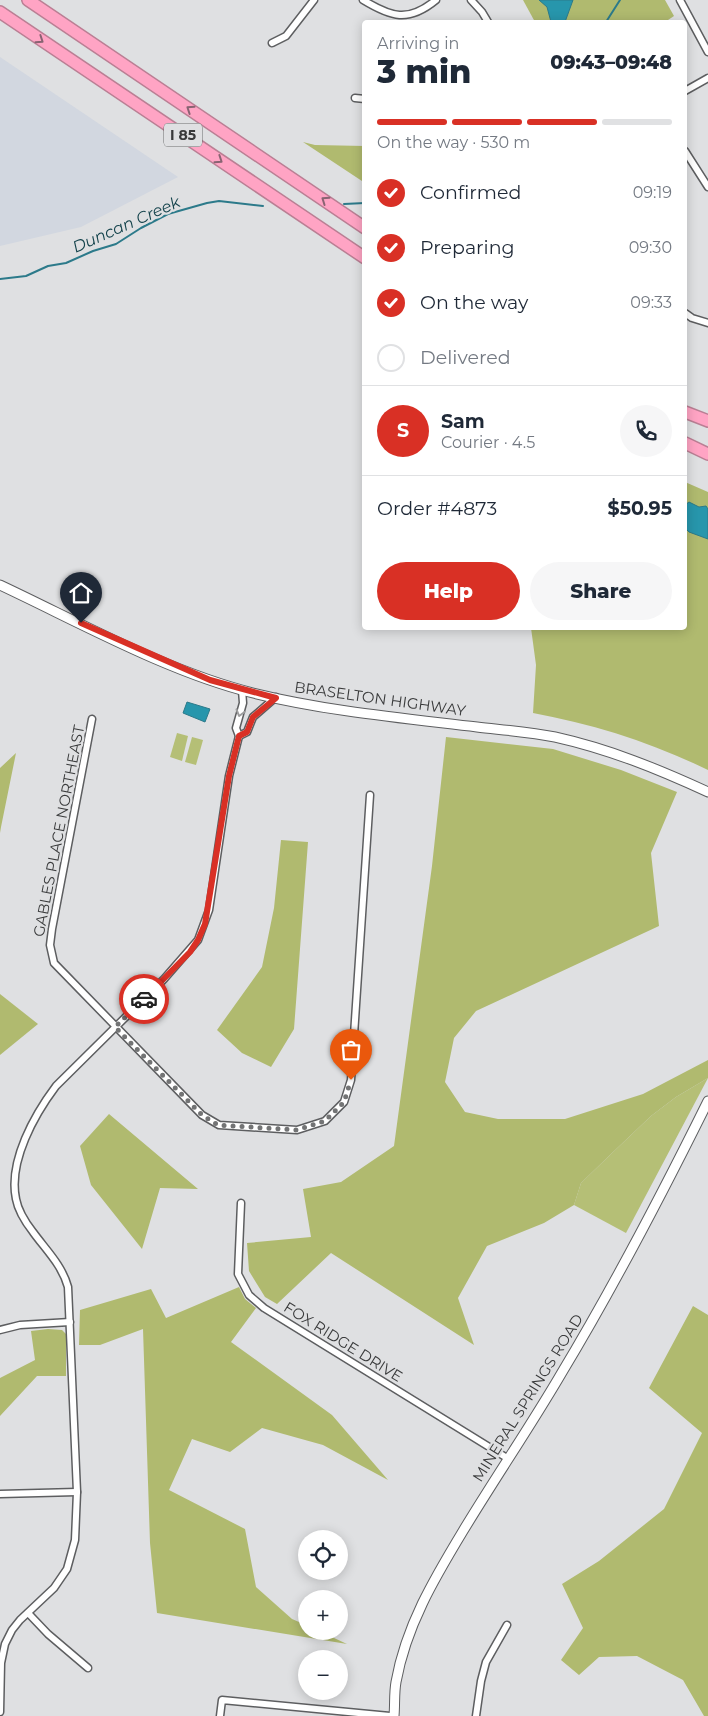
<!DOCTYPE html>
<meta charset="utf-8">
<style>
body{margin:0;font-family:Montserrat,sans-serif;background:#f6f6f7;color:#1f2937;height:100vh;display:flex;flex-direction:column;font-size:19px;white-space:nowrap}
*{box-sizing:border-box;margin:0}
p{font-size:16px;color:#747a83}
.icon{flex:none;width:28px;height:28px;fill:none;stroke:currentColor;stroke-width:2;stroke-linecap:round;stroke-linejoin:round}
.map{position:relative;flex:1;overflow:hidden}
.drawer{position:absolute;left:362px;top:20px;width:325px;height:610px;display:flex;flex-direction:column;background:#fff;border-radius:5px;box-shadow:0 2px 12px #0003}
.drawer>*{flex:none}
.tools{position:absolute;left:298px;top:1530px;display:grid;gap:10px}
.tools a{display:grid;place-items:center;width:50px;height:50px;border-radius:50%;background:#fff;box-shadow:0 2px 12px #0003;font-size:25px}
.pin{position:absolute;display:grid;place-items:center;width:42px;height:42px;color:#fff;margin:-51px -21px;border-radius:50% 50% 50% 0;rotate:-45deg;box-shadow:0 0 5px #0007}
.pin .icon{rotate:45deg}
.courier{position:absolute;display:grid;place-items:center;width:50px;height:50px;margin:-25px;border:4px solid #d93025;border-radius:50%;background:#fff;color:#222;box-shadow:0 1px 6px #0007}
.summary em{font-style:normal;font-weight:800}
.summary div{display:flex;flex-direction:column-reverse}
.summary{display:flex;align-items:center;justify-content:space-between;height:85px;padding:0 15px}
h1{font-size:32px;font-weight:800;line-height:38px}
.bar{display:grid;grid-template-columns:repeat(4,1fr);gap:8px 5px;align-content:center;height:60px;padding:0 15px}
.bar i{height:6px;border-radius:4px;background:#e0e1e3}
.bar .current{background:#d93025}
.bar p{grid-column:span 4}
.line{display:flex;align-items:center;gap:12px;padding:0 15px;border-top:1px solid #e0e1e3}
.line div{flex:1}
.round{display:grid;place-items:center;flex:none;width:52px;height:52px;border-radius:26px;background:#f6f6f7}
ol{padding:0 15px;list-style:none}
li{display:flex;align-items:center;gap:15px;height:55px}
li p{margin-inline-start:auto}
li .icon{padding:5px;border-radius:50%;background:#d93025;color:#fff;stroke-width:4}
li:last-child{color:#747a83}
li i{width:28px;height:28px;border:2px solid #e0e1e3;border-radius:50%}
.button{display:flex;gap:10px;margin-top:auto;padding:10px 15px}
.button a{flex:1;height:58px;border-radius:30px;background:#d93025;color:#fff;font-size:20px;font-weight:800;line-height:58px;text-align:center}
.button a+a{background:#f6f6f7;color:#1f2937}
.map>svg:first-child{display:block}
.built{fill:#d2d7e0}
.green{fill:#b5bf76}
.forest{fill:#b0ba6f}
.water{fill:#2796ac;stroke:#2c7a8a}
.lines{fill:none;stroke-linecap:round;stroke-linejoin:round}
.stream{stroke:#2c7a8a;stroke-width:2}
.street-casing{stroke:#5d5e60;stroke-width:9}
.secondary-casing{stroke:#5d5e60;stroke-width:11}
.highway-casing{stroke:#ba7f94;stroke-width:14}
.street{stroke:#fff;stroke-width:6}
.secondary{stroke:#fff;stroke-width:9}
.highway{stroke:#ffa4c4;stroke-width:11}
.oneway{stroke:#886472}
.oneway2{stroke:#9c9c9d}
.done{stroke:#737475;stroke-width:5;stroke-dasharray:0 9}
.route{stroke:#d93025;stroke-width:6}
.labels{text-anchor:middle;stroke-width:4.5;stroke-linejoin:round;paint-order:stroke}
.shield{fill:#dfe0e2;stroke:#6b6c6d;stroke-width:1}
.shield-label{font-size:14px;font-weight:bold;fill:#393a3b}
.street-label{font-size:15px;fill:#393a3b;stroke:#dfe0e2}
.water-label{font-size:16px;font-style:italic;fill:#14434c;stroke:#dfe0e2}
</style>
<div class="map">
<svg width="708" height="1716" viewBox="0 0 708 1716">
<rect width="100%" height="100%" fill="#dfe0e2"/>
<polygon class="built" points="0,57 178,177 81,227 0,246"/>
<g class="green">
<polygon points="177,733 188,736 182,761 170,757"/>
<polygon points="192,737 203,740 196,765 185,762"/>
<polygon points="708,1078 626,1233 574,1205 581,1183 610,1155 651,1116 676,1097"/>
</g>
<g class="forest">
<polygon points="523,0 665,0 674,16 665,22 535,22"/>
<polygon points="303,142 315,145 365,146 365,183"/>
<path d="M 685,482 L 708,492 L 708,770 C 653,743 593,724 533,713 L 536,665 L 531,628 L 685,628 Z"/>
<polygon points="446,737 553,749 621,770 677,792 651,853 659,926 476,1011 454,1038 445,1082 465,1112 498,1119 565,1119 643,1094 708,1060 708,1078 676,1097 651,1116 610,1155 581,1183 574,1205 544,1223 487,1246 458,1298 474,1345 331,1253 277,1304 265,1297 249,1271 247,1243 311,1237 303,1189 341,1182 394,1146 432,866"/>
<polygon points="16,753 1,827 0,833 0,768"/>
<polygon points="281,840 308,842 294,1029 271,1067 242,1053 217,1030 262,967 274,908"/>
<polygon points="0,994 38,1024 0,1055"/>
<polygon points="109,1114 198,1189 160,1188 142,1249 91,1185 80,1146"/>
<polygon points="239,1287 245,1299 256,1308 231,1342 332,1415 388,1480 323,1445 262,1428 230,1452 192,1439 169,1490 245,1529 256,1587 292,1619 306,1625 306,1631 319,1631 347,1644 157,1613 150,1543 143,1329 100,1345 79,1345 80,1310 151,1289 166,1318"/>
<polygon points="693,1306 708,1315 708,1716 704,1716 683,1680 637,1656 599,1657 579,1675 561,1660 583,1628 562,1584 599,1561 664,1509 702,1433 649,1388"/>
<polygon points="48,1329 62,1330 66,1334 66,1376 37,1376 0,1416 0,1378 35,1360 31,1331"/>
</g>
<g class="water">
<polygon points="539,0 573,0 565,22 551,22 547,7"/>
<polygon points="689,502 699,507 706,506 708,509 708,539 689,532 685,528 685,505"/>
<polygon points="187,702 210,709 205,722 183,713"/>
</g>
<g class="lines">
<g class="stream">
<polyline points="606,22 620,0"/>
<polyline points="344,204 365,203"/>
<polyline points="0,279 26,276 48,266 66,263 93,251 116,244 141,228 168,214 207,203 219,201 263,206"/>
</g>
<g class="street-casing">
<g id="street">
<path d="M 363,0 C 391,17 408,23 436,0"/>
<polyline points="471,0 482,12 488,22"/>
<polyline points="680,0 708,52"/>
<polyline points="272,43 286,36 314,0"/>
<polyline points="685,91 708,78"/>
<polyline points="355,98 365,99"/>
<polyline points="685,151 708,187"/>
<polyline points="685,313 692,318 708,323"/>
<polyline points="92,719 52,929 50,945 54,963 202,1115 219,1125 297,1130 325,1121 344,1102 351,1080 370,795"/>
<polyline points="239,736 247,732 253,717 276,697"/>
<polyline points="241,1203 238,1274 249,1295 264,1308 507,1458"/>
<polyline points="0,1330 20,1325 70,1322"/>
<polyline points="0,1494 77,1492"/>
<polyline points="28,1613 48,1634 88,1668"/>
<path d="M 0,1712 L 1,1663 L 5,1644 L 12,1630 L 20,1620 L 54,1588 L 67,1569 L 75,1540 L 77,1492 L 68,1287 C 62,1265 46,1250 33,1232 C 26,1223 18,1210 16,1199 C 8,1161 35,1114 56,1086 L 164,979 L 198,940 L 209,910 L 229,776 L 239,736 L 236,728 L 243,703 L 242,690"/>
<polyline points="220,1716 222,1700 390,1716"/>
<polyline points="476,1716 481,1681 486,1662 507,1625"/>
</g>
</g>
<g class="secondary-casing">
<g id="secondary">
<path d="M 0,585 C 79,622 168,672 253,693 C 326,711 402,718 477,727 C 503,730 530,732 555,737 C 609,749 658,769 708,792"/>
<path d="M 394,1716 C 395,1705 394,1693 396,1682 C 406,1626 434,1579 463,1531 C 495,1478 530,1427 561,1374 C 614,1286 662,1194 708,1101"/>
</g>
</g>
<g class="highway-casing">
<g id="highway">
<polyline points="28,0 365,228"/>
<polyline points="0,12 365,258"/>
<polyline points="685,412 708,421"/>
<polyline points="685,443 708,454"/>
</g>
</g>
<use href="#street" class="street"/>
<use href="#secondary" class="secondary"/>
<use href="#highway" class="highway"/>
</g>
<defs><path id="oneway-chevron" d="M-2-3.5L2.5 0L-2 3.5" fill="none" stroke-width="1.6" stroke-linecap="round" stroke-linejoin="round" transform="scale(1.25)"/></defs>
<g class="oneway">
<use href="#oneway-chevron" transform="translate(40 40) rotate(34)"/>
<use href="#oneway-chevron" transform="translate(190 109) rotate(-146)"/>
<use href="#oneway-chevron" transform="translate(219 160) rotate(34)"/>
<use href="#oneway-chevron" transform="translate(325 200) rotate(-145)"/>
</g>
<use class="oneway2" href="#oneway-chevron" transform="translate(240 713) rotate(106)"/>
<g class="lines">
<polyline class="done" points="144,999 115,1027 202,1115 218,1125 297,1130 325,1121 344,1102 351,1080"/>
<polyline class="route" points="81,623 210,680 276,698 253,717 247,732 239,736 229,776 205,924 198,940 190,952 144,999"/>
</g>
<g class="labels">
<rect class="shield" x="164" y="123.5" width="38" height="23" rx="4"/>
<g class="shield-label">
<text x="183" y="140">I 85</text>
</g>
<g class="street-label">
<text transform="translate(380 699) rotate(8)" y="5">BRASELTON HIGHWAY</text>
<text transform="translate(59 831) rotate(-79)" y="5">GABLES PLACE NORTHEAST</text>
<text transform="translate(343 1342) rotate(32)" y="5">FOX RIDGE DRIVE</text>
<text transform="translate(528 1398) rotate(-58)" y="5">MINERAL SPRINGS ROAD</text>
</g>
<g class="water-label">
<text transform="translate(126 224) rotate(-24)" y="6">Duncan Creek</text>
</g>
</g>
</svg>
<div class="tools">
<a><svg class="icon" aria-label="locate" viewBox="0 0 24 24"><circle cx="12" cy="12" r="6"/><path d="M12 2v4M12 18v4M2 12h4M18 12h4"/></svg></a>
<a>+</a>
<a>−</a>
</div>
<div class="pin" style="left:351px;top:1080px;background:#ea580c"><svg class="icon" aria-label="bag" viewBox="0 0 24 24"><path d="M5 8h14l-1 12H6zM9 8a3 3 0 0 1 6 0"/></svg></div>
<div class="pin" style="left:81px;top:623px;background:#1f2937"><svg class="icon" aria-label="home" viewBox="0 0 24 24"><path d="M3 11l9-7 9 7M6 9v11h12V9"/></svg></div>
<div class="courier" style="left:144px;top:999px"><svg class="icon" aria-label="car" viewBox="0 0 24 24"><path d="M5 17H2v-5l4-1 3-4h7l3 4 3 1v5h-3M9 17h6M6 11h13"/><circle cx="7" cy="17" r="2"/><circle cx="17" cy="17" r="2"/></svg></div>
<section class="drawer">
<div class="summary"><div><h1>3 min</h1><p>Arriving in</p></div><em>09:43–09:48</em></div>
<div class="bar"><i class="current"></i><i class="current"></i><i class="current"></i><i></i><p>On the way · 530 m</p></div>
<ol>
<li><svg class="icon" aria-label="check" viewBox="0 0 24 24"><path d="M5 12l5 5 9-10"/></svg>Confirmed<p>09:19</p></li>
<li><svg class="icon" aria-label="check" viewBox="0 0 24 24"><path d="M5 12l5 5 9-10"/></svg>Preparing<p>09:30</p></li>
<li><svg class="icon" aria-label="check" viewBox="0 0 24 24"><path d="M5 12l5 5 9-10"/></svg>On the way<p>09:33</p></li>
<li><i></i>Delivered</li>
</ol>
<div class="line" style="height:90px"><b class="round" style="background:#d93025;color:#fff">S</b><div><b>Sam</b><p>Courier · 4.5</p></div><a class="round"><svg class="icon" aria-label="phone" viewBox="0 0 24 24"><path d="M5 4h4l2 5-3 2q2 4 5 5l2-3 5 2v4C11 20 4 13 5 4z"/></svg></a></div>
<div class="line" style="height:65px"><div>Order #4873</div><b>$50.95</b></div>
<div class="button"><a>Help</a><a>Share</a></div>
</section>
</div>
